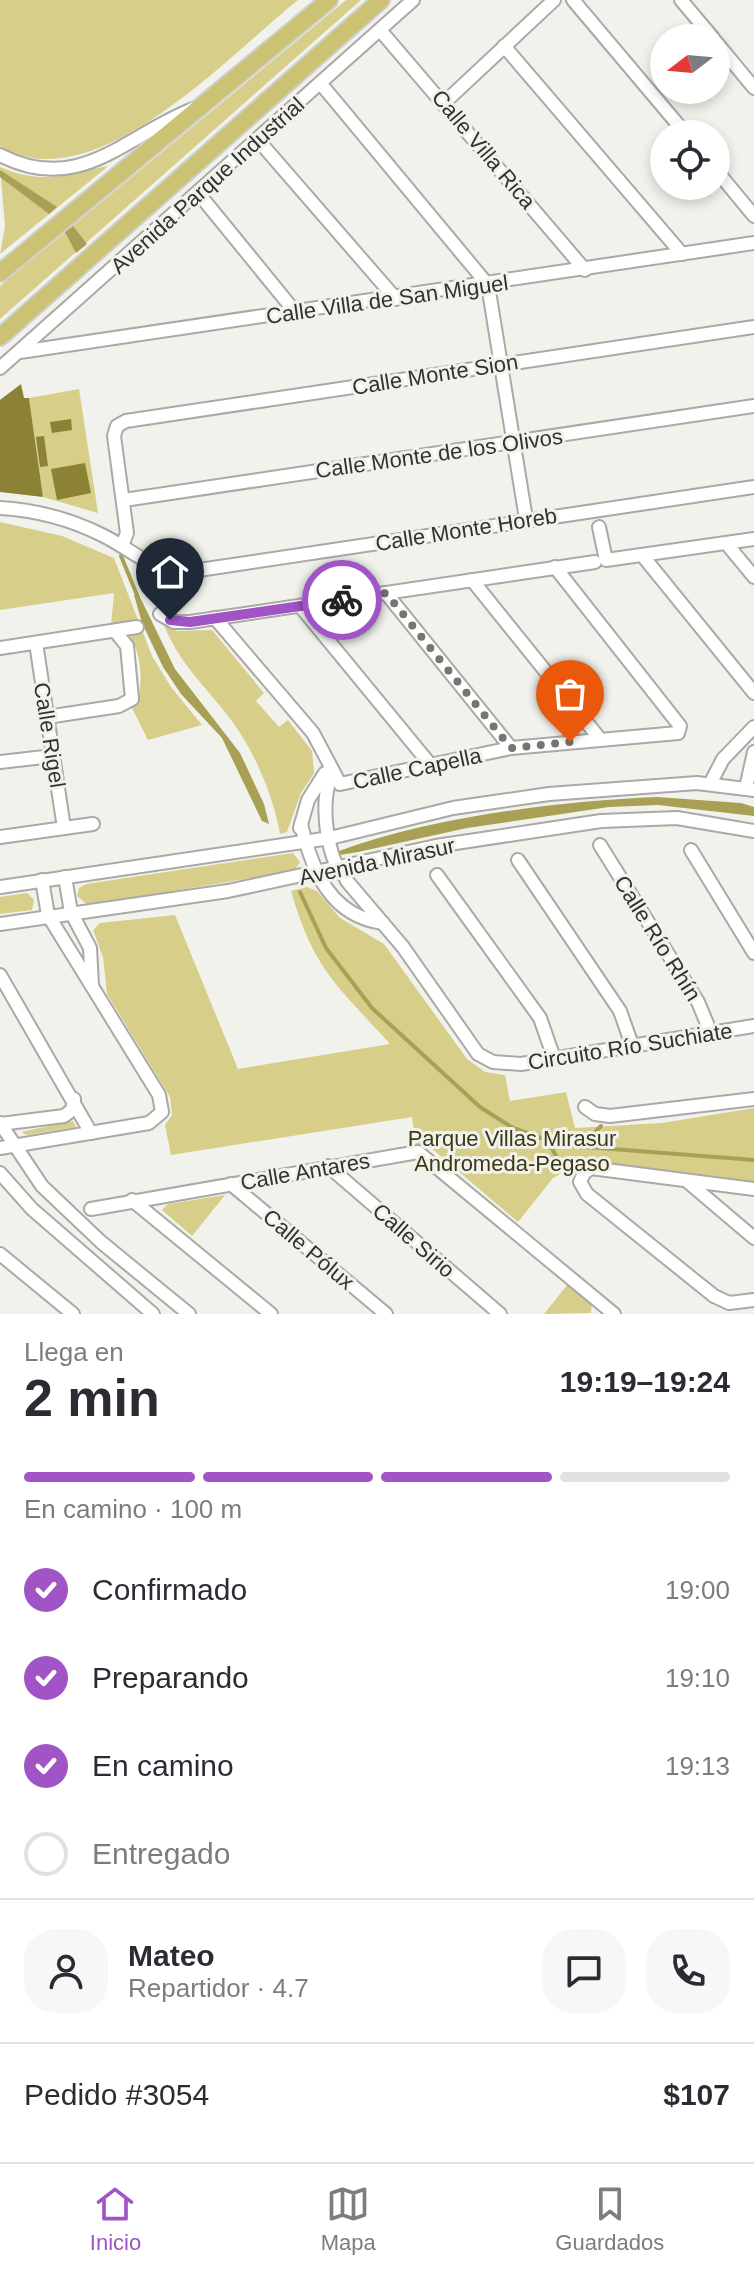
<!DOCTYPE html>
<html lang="es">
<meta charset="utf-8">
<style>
body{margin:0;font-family:Arial,sans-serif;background:#f7f7f7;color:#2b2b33;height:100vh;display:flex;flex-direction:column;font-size:30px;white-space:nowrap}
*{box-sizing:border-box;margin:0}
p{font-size:26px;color:#7c7c81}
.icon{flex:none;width:44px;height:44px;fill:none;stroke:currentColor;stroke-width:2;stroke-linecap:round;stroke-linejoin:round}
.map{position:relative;height:1314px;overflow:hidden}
.drawer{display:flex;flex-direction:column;background:#fff;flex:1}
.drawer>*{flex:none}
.needle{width:52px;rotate:254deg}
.tools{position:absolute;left:650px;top:24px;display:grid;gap:16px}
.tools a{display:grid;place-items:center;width:80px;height:80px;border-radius:50%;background:#fff;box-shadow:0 4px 12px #0003;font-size:40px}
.pin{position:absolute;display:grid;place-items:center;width:68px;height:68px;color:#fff;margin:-82px -34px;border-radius:50% 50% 50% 0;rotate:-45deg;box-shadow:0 0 8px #0007}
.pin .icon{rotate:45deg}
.courier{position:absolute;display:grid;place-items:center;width:80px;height:80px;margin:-40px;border:6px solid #a054c6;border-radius:50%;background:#fff;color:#222;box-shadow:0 2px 10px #0007}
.headline em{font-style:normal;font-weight:800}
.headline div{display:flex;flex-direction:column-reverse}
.headline{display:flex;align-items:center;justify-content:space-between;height:136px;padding:0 24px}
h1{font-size:52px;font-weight:800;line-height:60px}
.bar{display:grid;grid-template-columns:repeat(4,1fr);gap:12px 8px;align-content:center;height:96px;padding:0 24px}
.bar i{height:10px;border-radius:6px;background:#e1e1e2}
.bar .selected{background:#a054c6}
.bar p{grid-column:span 4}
.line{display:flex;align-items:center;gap:20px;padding:0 24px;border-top:2px solid #e1e1e2}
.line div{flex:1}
.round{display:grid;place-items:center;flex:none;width:84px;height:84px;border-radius:32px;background:#f7f7f7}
ol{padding:0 24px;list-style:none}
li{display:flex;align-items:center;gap:24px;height:88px}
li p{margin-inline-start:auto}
li .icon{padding:8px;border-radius:50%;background:#a054c6;color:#fff;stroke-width:4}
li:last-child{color:#7c7c81}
li i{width:44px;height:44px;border:4px solid #e1e1e2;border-radius:50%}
.dock{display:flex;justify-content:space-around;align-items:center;height:112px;border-top:2px solid #e1e1e2;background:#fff;font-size:22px;color:#7c7c81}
.dock a{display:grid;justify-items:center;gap:4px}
.dock .selected{color:#a054c6}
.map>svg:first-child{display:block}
.green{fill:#d6ce89}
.water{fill:#a8a054}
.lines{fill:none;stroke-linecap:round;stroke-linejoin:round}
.stream{stroke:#a8a054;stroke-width:4}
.building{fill:#8b8235}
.minor-casing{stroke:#aaa9a5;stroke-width:16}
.major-casing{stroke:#cececd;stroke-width:20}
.minor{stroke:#fff;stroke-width:12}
.major{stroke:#cbc274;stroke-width:16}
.done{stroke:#757572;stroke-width:8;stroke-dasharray:0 14.4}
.route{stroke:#a054c6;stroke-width:10}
.labels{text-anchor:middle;stroke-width:6;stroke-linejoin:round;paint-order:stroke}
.street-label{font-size:22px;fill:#323230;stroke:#f2f2ed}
.park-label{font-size:22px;fill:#3d3918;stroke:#f2f2ed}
</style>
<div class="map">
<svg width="754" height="1314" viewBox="0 0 754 1314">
<rect width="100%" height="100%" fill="#f2f2ed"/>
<g class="green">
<path d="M 0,0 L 298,0 C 230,54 94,204 0,146 Z"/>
<polygon points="346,0 361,0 0,319 0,286"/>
<path d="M 107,166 L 106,168 L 0,254 L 5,226 L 0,167 C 43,185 65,175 107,166 Z"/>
<polygon points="79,389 98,513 43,497 29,398"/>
<path d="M 0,522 L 62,536 L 114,558 L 152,656 L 171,687 L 202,725 L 148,740 L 132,708 C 145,694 142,657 132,640 C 128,631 119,629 111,626 L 114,593 L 0,610 Z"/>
<polygon points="134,557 178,585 170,586 175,617 157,605"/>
<path d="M 163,622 L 176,631 L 212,630 L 264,693 L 256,701 L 279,727 L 288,720 L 312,751 L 314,773 L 301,793 L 287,832 L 280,834 C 274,798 256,755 234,724 C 209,689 178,664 163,622 Z"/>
<polygon points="293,853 300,862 294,871 88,905 77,896 79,888 86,884"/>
<path d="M 307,887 L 317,891 L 340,918 L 384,944 L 467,1059 L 485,1072 L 505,1075 L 510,1101 L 566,1092 L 575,1128 L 662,1123 L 754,1108 L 754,1183 L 575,1159 L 571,1168 L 553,1178 L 518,1222 L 430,1147 L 416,1145 L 412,1117 L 171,1155 L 165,1125 L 172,1115 L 170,1097 L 107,994 L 103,957 L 93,930 L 100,923 L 175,915 L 238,1069 L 390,1044 C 338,986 314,971 291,891 Z"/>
<polygon points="27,893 34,900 32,910 0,914 0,897"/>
<polygon points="73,1121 76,1127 27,1135 21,1132"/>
<polygon points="225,1195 192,1236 162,1210 168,1204"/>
<polygon points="568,1284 592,1304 591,1313 544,1314"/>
</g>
<g class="water">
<polygon points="0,170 57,207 49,214 0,177"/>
<polygon points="73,226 87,244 76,253 65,232"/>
<polygon points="138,593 175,669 240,753 264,804 269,824 262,821 222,738 181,694 163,667 142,623 134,595"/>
<path d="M 657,797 L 741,803 L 754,807 L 754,816 L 658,805 L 609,807 L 467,828 L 358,852 L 340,855 L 339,851 C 432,817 558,801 657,797 Z"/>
</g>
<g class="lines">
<g class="stream">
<polyline points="121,556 137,595"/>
<polyline points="300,892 326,948 372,1008 480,1107 513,1128 561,1145 754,1160"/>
<polyline points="549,1143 565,1173"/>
<polyline points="581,1147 601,1126"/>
</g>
</g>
<g class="building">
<polygon points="21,384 24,398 29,398 43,497 0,492 0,400"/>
<polygon points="71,419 72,430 52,433 50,422"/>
<polygon points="44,436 48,466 40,467 36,437"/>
<polygon points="85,463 91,493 57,500 51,469"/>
</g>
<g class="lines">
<g class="minor-casing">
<g id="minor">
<polyline points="573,0 686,134"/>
<polyline points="681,0 713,38"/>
<polyline points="380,30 585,270"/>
<polyline points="716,42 754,88"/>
<polyline points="504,46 682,254"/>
<polyline points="321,84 488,285 526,519"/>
<polyline points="445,102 554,0"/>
<polyline points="258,140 396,299"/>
<path d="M 0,155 C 80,196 124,136 193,109"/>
<polyline points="716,170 754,216"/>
<polyline points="199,194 296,313"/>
<polyline points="20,352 754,243"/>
<polyline points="0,368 413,0"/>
<polyline points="124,500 754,406"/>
<path d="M 0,508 C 35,510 70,519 102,535 C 127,547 151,569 179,573 L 754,487"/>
<polyline points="599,527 606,560 754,539"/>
<polyline points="726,543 754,577"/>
<polyline points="122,546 127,533 114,436 117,426 126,421 754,327"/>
<polyline points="642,555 754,693"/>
<polyline points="472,580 600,739"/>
<polyline points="386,593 511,748"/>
<polyline points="300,606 429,763"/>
<polyline points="160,614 174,622 190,622 595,562"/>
<polyline points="215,618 313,733 340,784 511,748 678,733 680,726 555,567"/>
<polyline points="36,643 64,828"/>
<polyline points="0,648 137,627"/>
<polyline points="47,717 119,706 132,699 127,646 115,631"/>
<polyline points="0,762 53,756"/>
<path d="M 333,774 C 319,795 326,855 342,874"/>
<polyline points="710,784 723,759 754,727"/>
<polyline points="746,788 754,752"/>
<path d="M 301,824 C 312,870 330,916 383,923"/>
<polyline points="300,828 308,800 325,773"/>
<polyline points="0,837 93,824"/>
<polyline points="600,845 698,1002 711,1033"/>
<polyline points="691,850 754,953"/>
<polyline points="518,860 620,1011 632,1045"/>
<polyline points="351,866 345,876 347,881 403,947 478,1054 493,1062 521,1064 754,1026"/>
<polyline points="437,875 540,1018 554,1058"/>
<polyline points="65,877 71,912 90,948 92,985"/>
<polyline points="0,887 330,838 453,808 549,794 697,783 754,790"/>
<polyline points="0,924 228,891 436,846 601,821 677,818 754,831"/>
<polyline points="0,975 91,1133"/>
<polyline points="585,1107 595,1114 610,1116 754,1099"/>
<polyline points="0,1123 42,1186 101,1242 189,1314"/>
<polyline points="0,1124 64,1116 72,1110 74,1099"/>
<polyline points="0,1148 149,1123 162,1112 159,1095 48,915 42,880"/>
<polyline points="328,1166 500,1314"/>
<polyline points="0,1173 32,1209 153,1314"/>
<polyline points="688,1182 754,1238"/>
<polyline points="231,1184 386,1314"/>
<polyline points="754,1189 591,1168 584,1173 580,1182 587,1194 714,1296 729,1303 754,1300"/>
<polyline points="132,1200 271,1314"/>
<polyline points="91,1209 418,1152 614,1314"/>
<polyline points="0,1254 73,1314"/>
</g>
</g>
<g class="major-casing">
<g id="major">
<polyline points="0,273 329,0"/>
<polyline points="0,337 381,0"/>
</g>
</g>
<use href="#minor" class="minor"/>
<use href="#major" class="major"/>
</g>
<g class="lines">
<polyline class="done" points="342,600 386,593 511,748 570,742"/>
<polyline class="route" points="170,620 190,622 342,600"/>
</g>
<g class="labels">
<g class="street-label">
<text transform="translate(484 149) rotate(50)" y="8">Calle Villa Rica</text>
<text transform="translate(207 185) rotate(-42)" y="8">Avenida Parque Industrial</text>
<text transform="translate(387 299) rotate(-8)" y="8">Calle Villa de San Miguel</text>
<text transform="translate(435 374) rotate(-9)" y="8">Calle Monte Sion</text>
<text transform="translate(439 453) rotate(-8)" y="8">Calle Monte de los Olivos</text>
<text transform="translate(466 529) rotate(-9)" y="8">Calle Monte Horeb</text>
<text transform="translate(50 735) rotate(81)" y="8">Calle Rigel</text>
<text transform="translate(417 768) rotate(-12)" y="8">Calle Capella</text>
<text transform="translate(377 861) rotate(-12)" y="8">Avenida Mirasur</text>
<text transform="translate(658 938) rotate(58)" y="8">Calle Río Rhín</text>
<text transform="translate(630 1046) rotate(-9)" y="8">Circuito Río Suchiate</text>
<text transform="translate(305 1171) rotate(-10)" y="8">Calle Antares</text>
<text transform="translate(414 1240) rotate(41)" y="8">Calle Sirio</text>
<text transform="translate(309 1249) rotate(40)" y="8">Calle Pólux</text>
</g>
<g class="park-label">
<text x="512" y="1146">Parque Villas Mirasur<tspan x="512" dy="25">Andromeda-Pegaso</tspan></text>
</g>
</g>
</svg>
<div class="tools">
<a><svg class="needle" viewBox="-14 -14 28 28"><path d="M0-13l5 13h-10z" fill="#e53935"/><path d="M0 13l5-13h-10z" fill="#7c7c81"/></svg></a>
<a><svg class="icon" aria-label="locate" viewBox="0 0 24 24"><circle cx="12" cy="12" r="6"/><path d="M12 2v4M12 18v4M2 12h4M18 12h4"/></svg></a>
</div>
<div class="pin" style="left:570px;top:742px;background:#ea580c"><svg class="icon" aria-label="bag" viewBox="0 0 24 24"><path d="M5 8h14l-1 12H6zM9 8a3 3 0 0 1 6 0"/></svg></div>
<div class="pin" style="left:170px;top:620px;background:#1f2937"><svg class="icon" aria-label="home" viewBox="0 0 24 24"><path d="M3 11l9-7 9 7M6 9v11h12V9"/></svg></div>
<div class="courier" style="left:342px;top:600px"><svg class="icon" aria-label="bike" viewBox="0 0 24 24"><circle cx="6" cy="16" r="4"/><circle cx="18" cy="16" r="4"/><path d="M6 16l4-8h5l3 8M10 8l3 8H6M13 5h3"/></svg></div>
</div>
<section class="drawer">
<div class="headline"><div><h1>2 min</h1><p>Llega en</p></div><em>19:19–19:24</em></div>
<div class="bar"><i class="selected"></i><i class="selected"></i><i class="selected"></i><i></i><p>En camino · 100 m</p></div>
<ol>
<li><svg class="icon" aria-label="check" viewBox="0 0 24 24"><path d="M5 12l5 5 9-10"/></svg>Confirmado<p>19:00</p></li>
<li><svg class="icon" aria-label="check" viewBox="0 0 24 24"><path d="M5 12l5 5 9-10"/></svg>Preparando<p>19:10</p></li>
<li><svg class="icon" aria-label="check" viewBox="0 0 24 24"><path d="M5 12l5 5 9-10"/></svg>En camino<p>19:13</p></li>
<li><i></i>Entregado</li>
</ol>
<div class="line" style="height:144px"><a class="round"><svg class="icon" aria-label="person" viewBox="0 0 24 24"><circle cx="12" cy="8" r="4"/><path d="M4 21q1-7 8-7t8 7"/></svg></a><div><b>Mateo</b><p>Repartidor · 4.7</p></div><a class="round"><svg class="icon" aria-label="chat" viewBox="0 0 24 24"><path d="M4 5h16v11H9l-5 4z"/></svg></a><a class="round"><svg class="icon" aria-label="phone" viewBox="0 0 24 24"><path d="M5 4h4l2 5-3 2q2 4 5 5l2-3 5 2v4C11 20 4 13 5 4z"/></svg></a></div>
<div class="line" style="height:104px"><div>Pedido #3054</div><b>$107</b></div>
</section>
<nav class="dock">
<a class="selected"><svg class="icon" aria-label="home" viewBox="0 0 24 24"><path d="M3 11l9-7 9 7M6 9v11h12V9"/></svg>Inicio</a>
<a><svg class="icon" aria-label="map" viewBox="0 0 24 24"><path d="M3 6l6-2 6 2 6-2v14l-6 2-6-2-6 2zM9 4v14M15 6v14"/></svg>Mapa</a>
<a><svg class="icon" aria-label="saved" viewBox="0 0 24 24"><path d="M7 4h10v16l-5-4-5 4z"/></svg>Guardados</a>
</nav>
